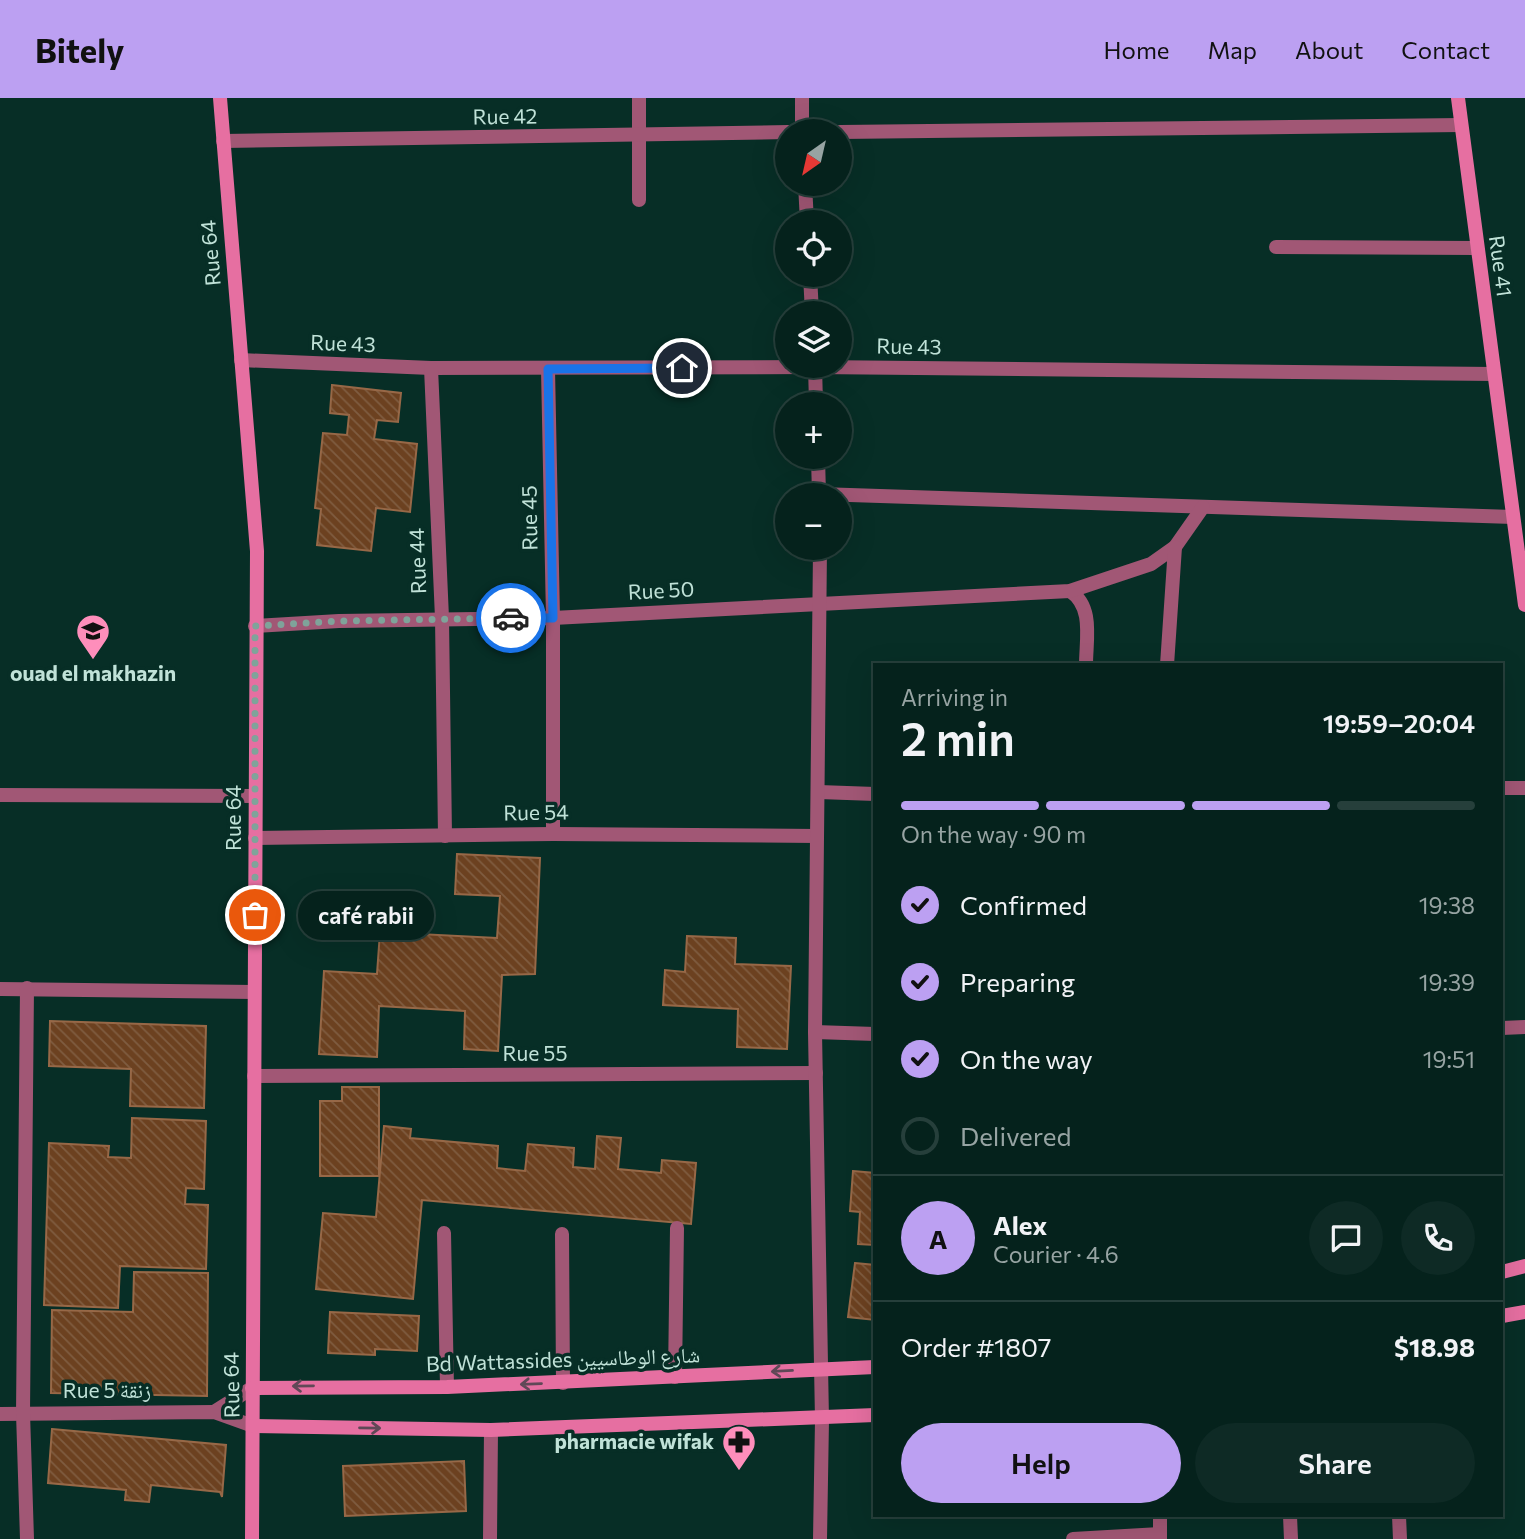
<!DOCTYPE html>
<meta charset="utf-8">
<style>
body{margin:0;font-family:Commissioner,"Noto Naskh Arabic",sans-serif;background:#0e2a25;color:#f1f3f6;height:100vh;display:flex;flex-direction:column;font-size:26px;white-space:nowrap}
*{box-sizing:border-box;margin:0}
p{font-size:23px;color:#97a4a3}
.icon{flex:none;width:38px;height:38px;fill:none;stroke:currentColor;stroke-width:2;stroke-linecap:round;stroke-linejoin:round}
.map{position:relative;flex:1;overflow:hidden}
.side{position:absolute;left:873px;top:565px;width:630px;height:854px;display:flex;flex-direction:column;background:#05221c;border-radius:0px;box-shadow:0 7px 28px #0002,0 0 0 2px #263f3b}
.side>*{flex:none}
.needle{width:46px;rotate:214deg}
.controls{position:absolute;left:775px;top:21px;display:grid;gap:14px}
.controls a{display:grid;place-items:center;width:77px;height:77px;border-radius:50%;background:#05221c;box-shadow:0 7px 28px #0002,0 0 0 2px #263f3b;font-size:35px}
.pin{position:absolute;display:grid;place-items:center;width:60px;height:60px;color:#fff;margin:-30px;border:4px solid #fff;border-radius:50%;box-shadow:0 2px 7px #0007}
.courier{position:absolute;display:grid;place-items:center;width:70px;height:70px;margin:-35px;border:5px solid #1a73e8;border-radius:50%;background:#fff;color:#222;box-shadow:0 2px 9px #0007}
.bubble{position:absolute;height:49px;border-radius:24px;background:#05221c;box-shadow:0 7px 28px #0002,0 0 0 2px #263f3b;font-size:23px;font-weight:600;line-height:49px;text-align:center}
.headline em{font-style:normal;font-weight:600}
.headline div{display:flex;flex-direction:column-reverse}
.headline{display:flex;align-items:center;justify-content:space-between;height:119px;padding:0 28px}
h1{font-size:46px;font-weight:600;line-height:52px}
.bar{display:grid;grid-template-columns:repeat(4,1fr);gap:10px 7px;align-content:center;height:84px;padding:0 28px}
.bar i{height:9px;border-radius:5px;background:#263f3b}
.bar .active{background:#bca0f2}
.bar p{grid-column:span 4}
.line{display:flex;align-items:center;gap:18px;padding:0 28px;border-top:2px solid #263f3b}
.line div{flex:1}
.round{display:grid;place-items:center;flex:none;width:74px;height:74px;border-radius:37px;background:#0e2a25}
ol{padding:0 28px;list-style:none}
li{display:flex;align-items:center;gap:21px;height:77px}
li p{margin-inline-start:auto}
li .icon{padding:7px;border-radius:50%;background:#bca0f2;color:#111;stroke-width:4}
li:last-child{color:#97a4a3}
li i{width:38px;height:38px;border:4px solid #263f3b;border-radius:50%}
.action{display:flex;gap:14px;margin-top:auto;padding:14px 28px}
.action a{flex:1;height:80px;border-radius:42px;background:#bca0f2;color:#111;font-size:28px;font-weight:600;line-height:80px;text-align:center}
.action a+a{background:#0e2a25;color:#f1f3f6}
header{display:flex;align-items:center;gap:42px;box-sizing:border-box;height:98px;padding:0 35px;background:#bca0f2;color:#111}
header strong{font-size:33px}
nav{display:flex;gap:38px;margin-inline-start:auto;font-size:24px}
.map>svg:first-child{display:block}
.building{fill:url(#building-back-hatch);stroke:#976847;stroke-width:2}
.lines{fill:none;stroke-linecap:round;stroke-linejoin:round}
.street{stroke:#a15775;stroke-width:14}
.secondary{stroke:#e66fa1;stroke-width:14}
.oneway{stroke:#604857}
.done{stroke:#7fa39a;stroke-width:7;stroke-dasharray:0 12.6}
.route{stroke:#1a73e8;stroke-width:9}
.labels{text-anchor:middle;stroke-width:7;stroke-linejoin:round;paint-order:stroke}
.street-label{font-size:21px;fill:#c0e2d8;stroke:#072e26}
.poi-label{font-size:21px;font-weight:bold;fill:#c0e2d8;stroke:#072e26}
</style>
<header>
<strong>Bitely</strong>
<nav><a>Home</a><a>Map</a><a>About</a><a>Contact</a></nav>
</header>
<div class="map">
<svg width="1525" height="1441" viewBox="0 0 1525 1441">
<defs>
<pattern id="building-back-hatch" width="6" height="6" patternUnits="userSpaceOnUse" patternTransform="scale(1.75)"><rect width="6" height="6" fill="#6c4120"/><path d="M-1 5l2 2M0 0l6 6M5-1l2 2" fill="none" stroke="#7f5c40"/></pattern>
</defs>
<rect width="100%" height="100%" fill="#072e26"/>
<g class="building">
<polygon points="332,287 401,295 398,324 377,322 374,341 417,346 410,414 376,410 371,453 317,447 321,411 315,410 323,335 347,337 349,317 330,315"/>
<polygon points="457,756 540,760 535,876 502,877 498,953 464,951 465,913 379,908 377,959 319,956 324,873 377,876 380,834 497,840 500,798 455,796"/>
<polygon points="687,838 736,840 735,866 791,868 787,951 737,949 738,911 663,907 665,872 685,874"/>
<polygon points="50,923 206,928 204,1010 130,1008 131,971 49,968"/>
<polygon points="342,989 379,989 379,1078 320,1078 320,1003 342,1003"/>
<polygon points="132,1020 206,1023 204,1091 186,1090 185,1106 208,1107 206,1171 120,1168 118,1210 44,1207 49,1045 109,1048 108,1059 131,1060"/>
<polygon points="384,1028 411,1031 410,1040 498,1048 497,1070 525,1073 528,1046 574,1050 573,1069 595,1071 597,1038 621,1040 618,1071 661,1075 662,1062 696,1065 691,1126 422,1102 413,1201 316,1191 323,1115 376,1119"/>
<polygon points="853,1073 875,1075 875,1147 858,1146 860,1114 850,1113"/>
<polygon points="855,1165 875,1167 875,1222 848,1219"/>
<polygon points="134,1174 208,1175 207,1298 51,1295 52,1212 133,1214"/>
<polygon points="330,1214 419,1218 417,1253 375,1251 375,1257 328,1255"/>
<polygon points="52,1331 226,1347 222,1399 220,1394 151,1387 149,1404 125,1402 126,1392 48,1385"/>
<polygon points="464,1363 466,1413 345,1418 343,1368"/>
</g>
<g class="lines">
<g class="street">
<polyline points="639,0 639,102"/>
<polyline points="802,0 802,33"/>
<polyline points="840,34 1461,27"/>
<polyline points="223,43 788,34"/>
<polyline points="805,86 807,124"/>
<polyline points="1276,149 1476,150"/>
<polyline points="810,177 812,215"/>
<polyline points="241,262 431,270 815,269 1494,276"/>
<polyline points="815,268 816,306"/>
<polyline points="431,270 442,520 445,738"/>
<polyline points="548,271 553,520 553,736"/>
<polyline points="818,359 819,397"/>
<polyline points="819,396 1513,419"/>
<path d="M 1070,493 C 1094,509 1086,541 1086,567"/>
<polyline points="255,528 339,523 553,520 1070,493 1151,466 1175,449 1203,409"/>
<polyline points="1167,567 1175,449"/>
<polyline points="1502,690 1525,690"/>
<polyline points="819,694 875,696"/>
<polyline points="0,697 255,698"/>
<polyline points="255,740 553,736 817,738"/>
<polyline points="0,891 254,894"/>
<polyline points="1502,930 1525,929"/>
<polyline points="815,934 875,936"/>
<polyline points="254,978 816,975"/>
<polyline points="444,1135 447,1289"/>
<polyline points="562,1136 563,1285"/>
<polyline points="675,1279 677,1130"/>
<polyline points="214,1314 252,1290"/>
<polyline points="0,1316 214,1314 253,1328"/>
<polyline points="1160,1418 1160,1441"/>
<polyline points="1290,1418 1291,1441"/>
<polyline points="1399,1418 1400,1441"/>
<polyline points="27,1441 23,1315 27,890"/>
<polyline points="490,1441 491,1332"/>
<polyline points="820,1441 822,1322 815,934 820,450"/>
<polyline points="1073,1441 1160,1436"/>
</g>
<g class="secondary">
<polyline points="220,0 257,453 252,1441"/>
<polyline points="1458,0 1525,507"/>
<polyline points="1502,1174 1525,1168"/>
<polyline points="1502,1218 1525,1214"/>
<polyline points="252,1290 447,1289 875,1269"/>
<polyline points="253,1328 491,1332 875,1317"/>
</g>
</g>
<defs><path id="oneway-shaft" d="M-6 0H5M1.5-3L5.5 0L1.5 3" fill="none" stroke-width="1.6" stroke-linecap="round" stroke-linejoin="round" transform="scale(1.75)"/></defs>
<g class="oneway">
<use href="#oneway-shaft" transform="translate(782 1273) rotate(177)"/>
<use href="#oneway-shaft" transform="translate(531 1286) rotate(178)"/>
<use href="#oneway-shaft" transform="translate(303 1288) rotate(179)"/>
<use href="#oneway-shaft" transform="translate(370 1330) rotate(1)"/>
</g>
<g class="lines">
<polyline class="done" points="255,817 255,528 339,523 511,520"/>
<polyline class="route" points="511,520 553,520 548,271 682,270"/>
</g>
<defs>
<g id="school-pin" transform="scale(1.75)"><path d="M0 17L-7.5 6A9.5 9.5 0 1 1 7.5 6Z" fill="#fe8ebb" stroke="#072e26"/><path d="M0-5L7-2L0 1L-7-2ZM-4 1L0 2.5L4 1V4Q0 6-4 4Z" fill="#111"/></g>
<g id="pharmacy-pin" transform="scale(1.75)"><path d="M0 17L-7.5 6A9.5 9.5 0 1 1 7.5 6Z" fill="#fe8ebb" stroke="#072e26"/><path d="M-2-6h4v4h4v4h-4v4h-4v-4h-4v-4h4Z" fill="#111"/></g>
</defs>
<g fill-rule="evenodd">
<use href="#school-pin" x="93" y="533"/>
<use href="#pharmacy-pin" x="739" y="1344"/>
</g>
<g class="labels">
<g class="street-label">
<text transform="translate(505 19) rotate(-1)" y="7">Rue 42</text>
<text transform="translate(211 155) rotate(-95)" y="7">Rue 64</text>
<text transform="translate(1500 168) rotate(82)" y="7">Rue 41</text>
<text transform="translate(343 246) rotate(2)" y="7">Rue 43</text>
<text transform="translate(909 249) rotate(1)" y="7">Rue 43</text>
<text transform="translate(530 420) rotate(-91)" y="7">Rue 45</text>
<text transform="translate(418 463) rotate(-92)" y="7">Rue 44</text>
<text transform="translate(661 493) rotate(-3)" y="7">Rue 50</text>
<text transform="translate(536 715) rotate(-1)" y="7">Rue 54</text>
<text transform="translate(234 720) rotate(-90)" y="7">Rue 64</text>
<text x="535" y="963">Rue 55</text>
<text transform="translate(563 1262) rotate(-2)" y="7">Bd Wattassides شارع الوطاسيين</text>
<text transform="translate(232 1287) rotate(-91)" y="7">Rue 64</text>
<text x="107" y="1300">Rue 5 زنقة</text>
</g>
<g class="poi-label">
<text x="93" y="583">ouad el makhazin</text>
<text x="714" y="1351" text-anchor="end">pharmacie wifak</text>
</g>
</g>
</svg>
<div class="controls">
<a><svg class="needle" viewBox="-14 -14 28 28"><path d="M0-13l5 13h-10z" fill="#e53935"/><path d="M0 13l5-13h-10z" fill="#97a4a3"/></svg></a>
<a><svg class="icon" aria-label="locate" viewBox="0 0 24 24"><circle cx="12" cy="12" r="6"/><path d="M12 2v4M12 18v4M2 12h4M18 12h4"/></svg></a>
<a><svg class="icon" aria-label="layers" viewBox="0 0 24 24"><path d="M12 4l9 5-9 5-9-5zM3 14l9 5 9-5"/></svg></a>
<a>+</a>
<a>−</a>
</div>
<div class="pin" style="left:255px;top:817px;background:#ea580c"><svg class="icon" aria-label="bag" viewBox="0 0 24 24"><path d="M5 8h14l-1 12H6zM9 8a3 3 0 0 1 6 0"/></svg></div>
<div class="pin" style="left:682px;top:270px;background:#1f2937"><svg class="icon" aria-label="home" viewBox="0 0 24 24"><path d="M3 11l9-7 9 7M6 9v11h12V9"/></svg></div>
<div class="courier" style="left:511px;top:520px"><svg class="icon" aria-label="car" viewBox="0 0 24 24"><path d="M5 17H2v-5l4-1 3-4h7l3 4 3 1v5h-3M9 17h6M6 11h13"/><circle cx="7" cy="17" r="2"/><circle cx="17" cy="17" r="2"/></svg></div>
<div class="bubble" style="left:298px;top:793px;width:136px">café rabii</div>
<section class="side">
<div class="headline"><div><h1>2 min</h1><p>Arriving in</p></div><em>19:59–20:04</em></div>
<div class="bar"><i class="active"></i><i class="active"></i><i class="active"></i><i></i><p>On the way · 90 m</p></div>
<ol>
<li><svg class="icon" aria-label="check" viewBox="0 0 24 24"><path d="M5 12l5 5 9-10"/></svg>Confirmed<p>19:38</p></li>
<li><svg class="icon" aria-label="check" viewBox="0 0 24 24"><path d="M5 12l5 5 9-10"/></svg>Preparing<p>19:39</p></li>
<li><svg class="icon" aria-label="check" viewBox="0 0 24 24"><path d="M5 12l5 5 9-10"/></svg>On the way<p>19:51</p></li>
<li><i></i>Delivered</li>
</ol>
<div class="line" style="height:126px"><b class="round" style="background:#bca0f2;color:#111">A</b><div><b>Alex</b><p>Courier · 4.6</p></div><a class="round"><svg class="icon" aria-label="chat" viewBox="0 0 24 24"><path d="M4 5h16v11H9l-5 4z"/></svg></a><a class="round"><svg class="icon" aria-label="phone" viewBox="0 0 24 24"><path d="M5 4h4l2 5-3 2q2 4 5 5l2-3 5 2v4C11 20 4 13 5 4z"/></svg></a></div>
<div class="line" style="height:91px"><div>Order #1807</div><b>$18.98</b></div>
<div class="action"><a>Help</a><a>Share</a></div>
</section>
</div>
